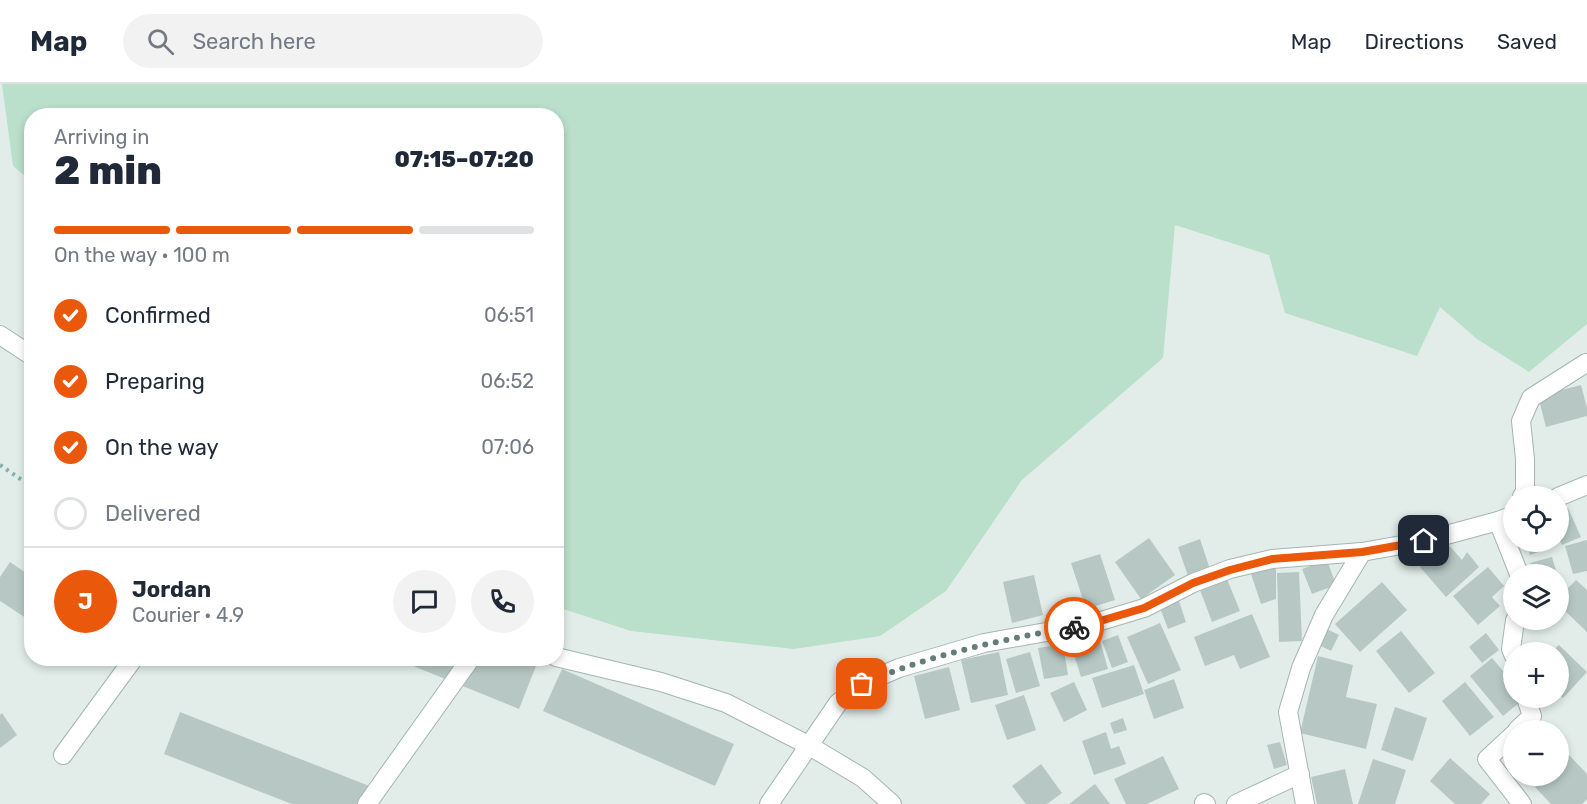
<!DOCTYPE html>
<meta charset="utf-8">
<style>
body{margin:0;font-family:Rubik,sans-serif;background:#f2f2f3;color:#1f2937;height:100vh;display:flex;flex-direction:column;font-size:22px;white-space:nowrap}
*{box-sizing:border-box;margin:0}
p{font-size:20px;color:#747a83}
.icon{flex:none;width:33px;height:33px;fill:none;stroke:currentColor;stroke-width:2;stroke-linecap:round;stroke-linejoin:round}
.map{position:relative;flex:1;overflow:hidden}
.drawer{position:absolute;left:24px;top:24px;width:540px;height:558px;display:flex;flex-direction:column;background:#fff;border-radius:24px;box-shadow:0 3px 9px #0003}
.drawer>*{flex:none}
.buttons{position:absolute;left:1503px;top:402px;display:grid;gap:12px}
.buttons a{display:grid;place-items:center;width:66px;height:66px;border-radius:50%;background:#fff;box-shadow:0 3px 9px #0003;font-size:30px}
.pin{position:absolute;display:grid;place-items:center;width:51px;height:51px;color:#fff;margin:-26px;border-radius:12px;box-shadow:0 3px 9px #0006}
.courier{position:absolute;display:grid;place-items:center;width:60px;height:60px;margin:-30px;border:4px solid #ea580c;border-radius:50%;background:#fff;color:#222;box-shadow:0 2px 8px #0007}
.headline em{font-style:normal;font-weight:800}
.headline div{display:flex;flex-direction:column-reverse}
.headline{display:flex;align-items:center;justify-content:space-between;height:102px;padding:0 30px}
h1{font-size:39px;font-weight:800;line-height:45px}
.bar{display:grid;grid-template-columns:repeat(4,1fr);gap:9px 6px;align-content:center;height:72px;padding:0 30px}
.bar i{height:8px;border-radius:4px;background:#e0e1e3}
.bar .active{background:#ea580c}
.bar p{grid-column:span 4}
.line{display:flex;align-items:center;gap:15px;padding:0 30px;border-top:2px solid #e0e1e3}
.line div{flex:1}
.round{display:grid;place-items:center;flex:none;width:63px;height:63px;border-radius:32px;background:#f2f2f3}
ol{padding:0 30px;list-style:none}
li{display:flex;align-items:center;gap:18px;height:66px}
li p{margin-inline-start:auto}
li .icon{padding:6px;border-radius:50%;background:#ea580c;color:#fff;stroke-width:4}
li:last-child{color:#747a83}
li i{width:33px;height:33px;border:3px solid #e0e1e3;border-radius:50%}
header{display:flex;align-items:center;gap:36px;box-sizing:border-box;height:84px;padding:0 30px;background:#fff;border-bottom:2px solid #e0e1e3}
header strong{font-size:28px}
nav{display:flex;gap:33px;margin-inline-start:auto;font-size:21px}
.search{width:420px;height:54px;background:#f2f2f3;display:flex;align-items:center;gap:15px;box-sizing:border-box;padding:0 21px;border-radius:33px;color:#747a83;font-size:22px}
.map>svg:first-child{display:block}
.green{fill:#badfcb}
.building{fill:#b7c8c4}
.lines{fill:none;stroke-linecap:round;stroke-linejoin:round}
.minor-casing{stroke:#a4b5b2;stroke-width:20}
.path{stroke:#82b2ab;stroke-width:4;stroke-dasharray:3 4.5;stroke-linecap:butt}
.minor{stroke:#fff;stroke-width:18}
.done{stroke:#657c79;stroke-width:6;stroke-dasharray:0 10.8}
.route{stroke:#ea580c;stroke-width:8}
</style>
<header>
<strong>Map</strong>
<div class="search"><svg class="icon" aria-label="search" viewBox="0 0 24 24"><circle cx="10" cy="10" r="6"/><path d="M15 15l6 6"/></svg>Search here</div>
<nav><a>Map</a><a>Directions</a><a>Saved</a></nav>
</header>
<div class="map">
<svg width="1587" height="720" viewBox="0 0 1587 720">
<rect width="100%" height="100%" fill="#e2edea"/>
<polygon class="green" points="2,0 1587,0 1587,240 1529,288 1477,255 1440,223 1417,272 1285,229 1269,171 1175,141 1163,274 1022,396 946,507 880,552 794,565 631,547 557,523 556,32 32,32 31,97 13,82"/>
<g class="building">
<polygon points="1581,301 1587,324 1587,332 1546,343 1538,312"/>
<polygon points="1568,424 1581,453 1562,461 1558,454 1558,428"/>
<polygon points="1149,454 1175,491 1141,515 1115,478"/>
<polygon points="1200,455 1210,485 1188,492 1178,463"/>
<polygon points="1587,456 1587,487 1573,490 1565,462"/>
<polygon points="1525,458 1552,458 1554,462 1530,471"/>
<polygon points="1447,459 1462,476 1467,468 1479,483 1446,513 1420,483"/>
<polygon points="1100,470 1115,516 1086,525 1071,479"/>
<polygon points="1552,473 1557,490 1533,490 1530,479"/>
<polygon points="1327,476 1336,501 1312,510 1302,485"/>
<polygon points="10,478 32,493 32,538 0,517 0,493"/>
<polygon points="1276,482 1276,515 1261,520 1250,487"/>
<polygon points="1488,483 1504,502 1492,513 1500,522 1478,541 1453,512"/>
<polygon points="1299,488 1302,557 1279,558 1277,489"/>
<polygon points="1034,491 1043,531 1012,539 1003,498"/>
<polygon points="1227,495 1240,527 1212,538 1200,506"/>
<polygon points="1576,496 1587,506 1587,548 1558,520 1558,514"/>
<polygon points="1382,498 1407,526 1360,568 1335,540"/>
<polygon points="1179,517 1186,538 1168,545 1160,524"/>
<polygon points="1252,530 1270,573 1240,585 1234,571 1205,582 1194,553"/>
<polygon points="1160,539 1181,586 1148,600 1127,553"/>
<polygon points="1327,545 1339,551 1331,567 1319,561"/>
<polygon points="1097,546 1108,585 1081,593 1069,554"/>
<polygon points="1401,547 1435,589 1409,609 1376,567"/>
<polygon points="1486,549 1499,566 1482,579 1469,563"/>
<polygon points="1118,551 1128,578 1112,584 1102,557"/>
<polygon points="1063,560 1068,591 1044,595 1038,564"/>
<polygon points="1559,561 1587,588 1563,614 1558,609 1558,568 1551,568"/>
<polygon points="999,568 1008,611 971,619 961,576"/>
<polygon points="1030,568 1040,602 1016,609 1006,575"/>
<polygon points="1318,572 1353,581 1346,613 1377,620 1366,665 1300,649"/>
<polygon points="517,574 536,582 519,625 396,575"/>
<polygon points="1492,574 1514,600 1514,614 1525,614 1503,632 1470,592"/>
<polygon points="1134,581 1144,610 1102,624 1092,594"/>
<polygon points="949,583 960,626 925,635 914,592"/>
<polygon points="562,585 734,660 715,702 543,627"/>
<polygon points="1174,595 1184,624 1154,635 1144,606"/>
<polygon points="1074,598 1087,626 1064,638 1050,609"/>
<polygon points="1465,598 1494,633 1470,652 1442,617"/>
<polygon points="1024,611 1036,646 1007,656 995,621"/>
<polygon points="1395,623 1427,634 1413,677 1381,666"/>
<polygon points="180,628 372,703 366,720 292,720 164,670"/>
<polygon points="2,629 17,651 0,664 0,631"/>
<polygon points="1123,634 1127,646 1114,650 1110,639"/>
<polygon points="1106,648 1111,665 1119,662 1126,680 1094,691 1082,657"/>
<polygon points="1280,658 1287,681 1274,685 1267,661"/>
<polygon points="1569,671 1587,690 1587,715 1582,720 1551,720 1535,703 1547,692 1558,692 1558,681"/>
<polygon points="1163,672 1179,705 1147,720 1126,720 1114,695"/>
<polygon points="1450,674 1490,710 1481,720 1455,720 1430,697"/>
<polygon points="1373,675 1406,686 1395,720 1358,720"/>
<polygon points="1041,680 1062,709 1047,720 1026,720 1012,702"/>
<polygon points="1345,685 1353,720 1317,720 1311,693"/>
<polygon points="1095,700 1110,720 1069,720"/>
</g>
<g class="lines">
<g class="minor-casing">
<g id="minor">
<polyline points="0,251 32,272"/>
<polyline points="1522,412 1525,409 1525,375 1521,337 1531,314 1586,279"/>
<polyline points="1558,413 1587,401"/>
<polyline points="1498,437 1519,490"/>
<polyline points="1514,572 1511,565 1515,536"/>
<polyline points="556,573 661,598 726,619 808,661 863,694 892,720"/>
<polyline points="1517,646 1532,632 1526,614"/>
<polyline points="1514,650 1487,675 1522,720"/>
<polyline points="63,671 134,574"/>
<polyline points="1204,719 1206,720"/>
<polyline points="367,720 471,574"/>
<polyline points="769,720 838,619 862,600 899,584 984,559 1091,540 1144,524 1193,499 1230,485 1272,475 1362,468 1424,457 1498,437 1514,431"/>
<polyline points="1236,720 1300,690"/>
<polyline points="1305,720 1288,628 1301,584 1324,531 1362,468"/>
</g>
</g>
<polyline class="path" points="0,381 32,403"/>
<use href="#minor" class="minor"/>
</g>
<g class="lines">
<path class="done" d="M 862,600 C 932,570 1000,556 1074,543"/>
<polyline class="route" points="1074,543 1090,540 1144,524 1193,499 1230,486 1272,475 1362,468 1424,457"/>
</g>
</svg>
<div class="buttons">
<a><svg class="icon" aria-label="locate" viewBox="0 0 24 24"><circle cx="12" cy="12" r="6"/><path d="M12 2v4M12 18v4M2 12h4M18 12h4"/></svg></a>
<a><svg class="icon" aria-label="layers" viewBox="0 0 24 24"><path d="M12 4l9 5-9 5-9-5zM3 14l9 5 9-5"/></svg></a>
<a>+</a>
<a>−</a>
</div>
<div class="pin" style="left:862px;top:600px;background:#ea580c"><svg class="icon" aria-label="bag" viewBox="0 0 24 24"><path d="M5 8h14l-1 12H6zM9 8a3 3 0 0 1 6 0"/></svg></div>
<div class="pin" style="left:1424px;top:457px;background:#1f2937"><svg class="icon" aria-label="home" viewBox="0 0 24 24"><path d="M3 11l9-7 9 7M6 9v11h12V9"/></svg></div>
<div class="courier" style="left:1074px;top:543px"><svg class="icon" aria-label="bike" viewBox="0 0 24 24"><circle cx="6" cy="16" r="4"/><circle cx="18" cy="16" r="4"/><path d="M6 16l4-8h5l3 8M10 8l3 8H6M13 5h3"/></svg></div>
<section class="drawer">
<div class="headline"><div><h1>2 min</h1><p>Arriving in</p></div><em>07:15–07:20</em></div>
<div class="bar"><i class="active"></i><i class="active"></i><i class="active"></i><i></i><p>On the way · 100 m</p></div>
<ol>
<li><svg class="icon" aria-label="check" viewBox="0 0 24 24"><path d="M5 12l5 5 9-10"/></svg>Confirmed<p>06:51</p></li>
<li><svg class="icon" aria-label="check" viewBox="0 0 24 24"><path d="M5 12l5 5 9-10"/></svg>Preparing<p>06:52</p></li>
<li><svg class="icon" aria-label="check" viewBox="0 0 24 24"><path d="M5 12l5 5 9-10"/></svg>On the way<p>07:06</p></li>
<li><i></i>Delivered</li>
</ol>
<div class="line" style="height:108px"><b class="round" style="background:#ea580c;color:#fff">J</b><div><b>Jordan</b><p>Courier · 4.9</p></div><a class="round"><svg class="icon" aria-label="chat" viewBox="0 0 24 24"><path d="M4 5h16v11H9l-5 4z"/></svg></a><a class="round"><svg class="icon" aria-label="phone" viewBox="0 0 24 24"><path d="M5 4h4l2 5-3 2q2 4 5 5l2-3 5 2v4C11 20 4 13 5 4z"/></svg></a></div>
</section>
</div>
